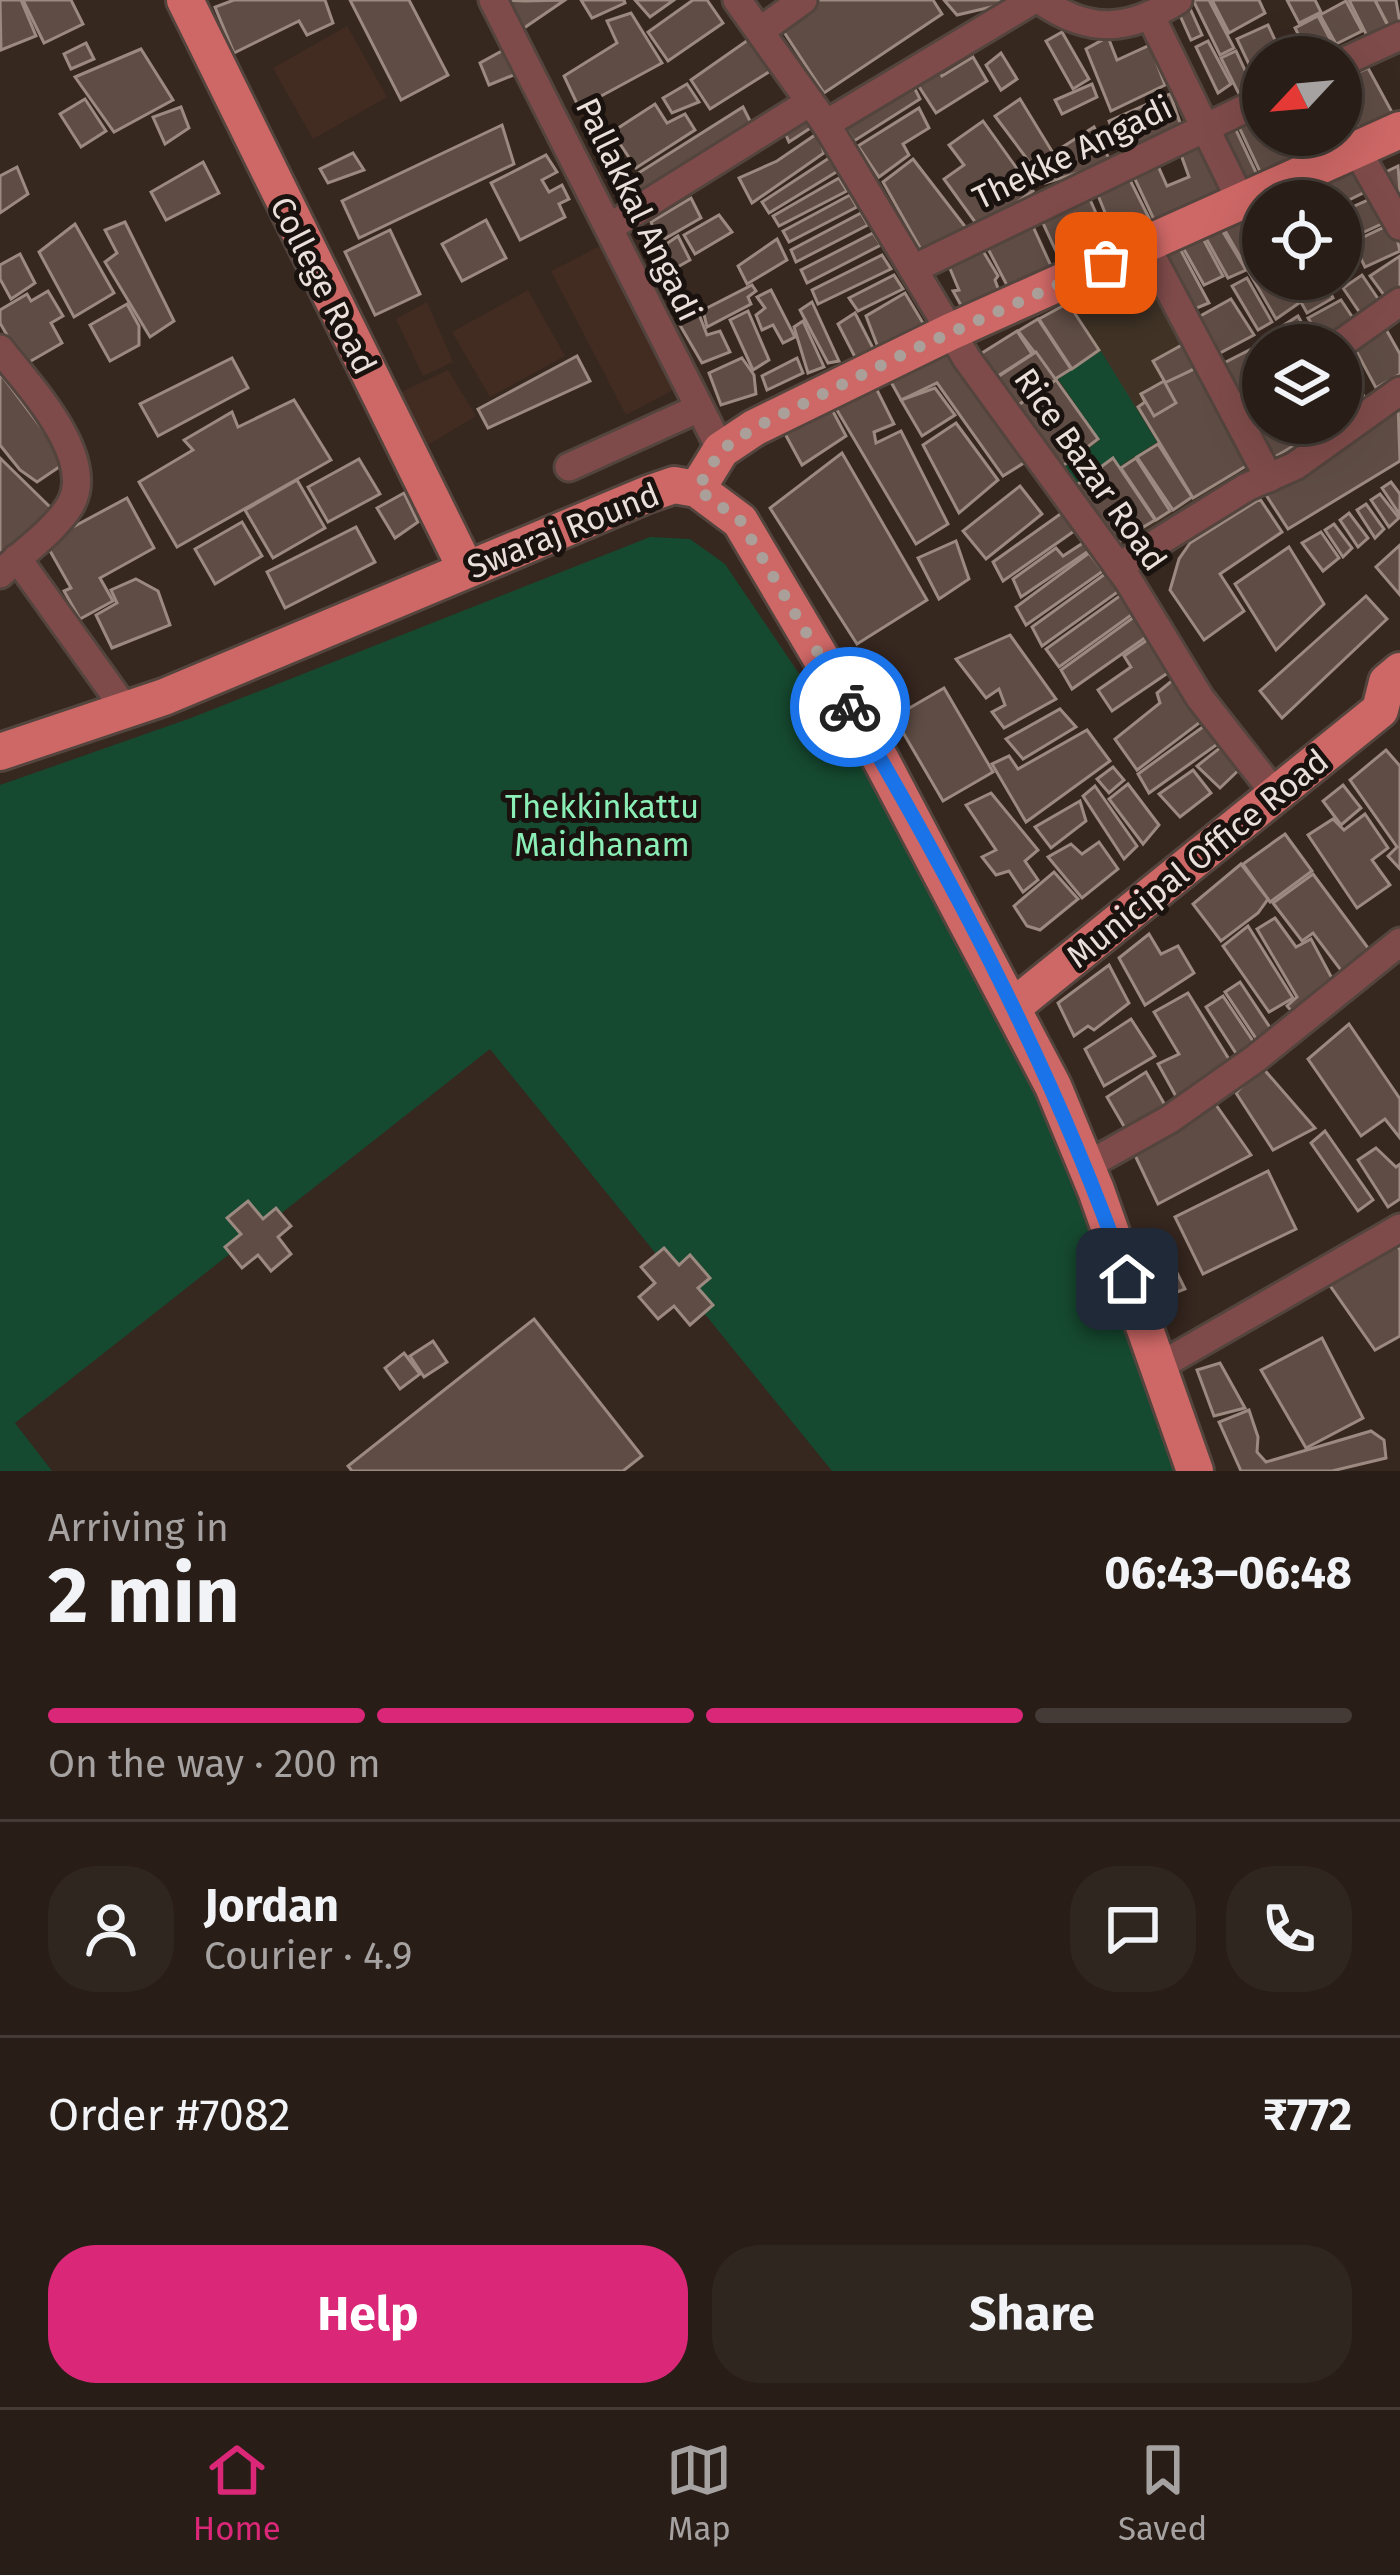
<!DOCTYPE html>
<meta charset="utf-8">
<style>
body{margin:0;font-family:"Fira Sans",sans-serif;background:#302620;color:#f1f3f6;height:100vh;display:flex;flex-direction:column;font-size:45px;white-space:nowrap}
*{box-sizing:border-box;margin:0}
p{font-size:39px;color:#a5a2a1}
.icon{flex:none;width:66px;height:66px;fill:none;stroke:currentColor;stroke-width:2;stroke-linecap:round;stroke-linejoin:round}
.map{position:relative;height:1471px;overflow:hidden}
.panel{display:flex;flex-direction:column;background:#281d17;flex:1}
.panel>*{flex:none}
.needle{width:78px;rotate:244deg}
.tools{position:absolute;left:1242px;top:36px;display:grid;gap:24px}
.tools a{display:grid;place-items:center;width:120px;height:120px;border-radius:50%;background:#281d17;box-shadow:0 12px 48px #0002,0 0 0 3px #443b36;font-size:60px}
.pin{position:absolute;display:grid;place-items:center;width:102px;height:102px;color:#fff;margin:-51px;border-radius:24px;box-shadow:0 6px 18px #0006}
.courier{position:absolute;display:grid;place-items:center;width:120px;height:120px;margin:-60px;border:9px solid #1a73e8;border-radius:50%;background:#fff;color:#222;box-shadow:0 3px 15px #0007}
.overview em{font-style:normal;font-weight:700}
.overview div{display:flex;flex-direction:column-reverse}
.overview{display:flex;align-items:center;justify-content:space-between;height:204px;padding:0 48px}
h1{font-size:78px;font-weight:700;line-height:90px}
.bar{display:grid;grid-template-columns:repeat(4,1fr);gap:18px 12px;align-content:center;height:144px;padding:0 48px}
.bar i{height:15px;border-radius:9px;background:#443b36}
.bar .current{background:#db2777}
.bar p{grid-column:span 4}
.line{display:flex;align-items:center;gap:30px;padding:0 48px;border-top:3px solid #443b36}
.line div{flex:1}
.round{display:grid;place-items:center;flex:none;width:126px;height:126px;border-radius:48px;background:#302620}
.action{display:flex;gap:24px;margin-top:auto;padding:24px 48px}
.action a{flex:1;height:138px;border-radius:48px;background:#db2777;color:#fff;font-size:48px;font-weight:700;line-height:138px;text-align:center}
.action a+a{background:#302620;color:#f1f3f6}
.tabs{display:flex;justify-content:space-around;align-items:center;height:168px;border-top:3px solid #443b36;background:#281d17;font-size:33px;color:#a5a2a1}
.tabs a{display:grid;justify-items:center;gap:6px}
.tabs .current{color:#db2777}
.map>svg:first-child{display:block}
.commercial{fill:#403326}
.built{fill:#422c21}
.green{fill:#164a30}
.building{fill:#5f4d45;stroke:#9c8980;stroke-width:3}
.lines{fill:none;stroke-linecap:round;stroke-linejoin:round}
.minor-casing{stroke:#53443d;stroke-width:33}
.major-casing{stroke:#53443d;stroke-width:42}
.minor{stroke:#7e4b4a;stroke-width:27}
.major{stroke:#ce6866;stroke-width:36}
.done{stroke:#ab9f99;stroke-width:12;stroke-dasharray:0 21.6}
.route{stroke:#1a73e8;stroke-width:15}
.labels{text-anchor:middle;stroke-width:10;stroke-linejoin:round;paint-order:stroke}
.street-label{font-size:33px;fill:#eadfda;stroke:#19120e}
.park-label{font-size:33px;fill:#8beeb6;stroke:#19120e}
</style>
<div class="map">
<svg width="1400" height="1471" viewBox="0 0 1400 1471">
<rect width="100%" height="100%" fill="#36271f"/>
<polygon class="commercial" points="1143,258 1252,468 1114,549 974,357"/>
<g class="built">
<polygon points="347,26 387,97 313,139 273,68"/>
<polygon points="604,244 679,387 626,415 551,271"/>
<polygon points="528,290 565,356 490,397 452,332"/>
<polygon points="427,302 453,362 423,376 396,319"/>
<polygon points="448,370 476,416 428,445 399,393"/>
</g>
<g class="green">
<polygon points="1101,351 1157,442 1120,466 1113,457 1070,488 1058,472 1100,440 1058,379"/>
<polygon points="650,537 690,539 725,564 860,764 1032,1077 1177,1471 832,1471 490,1049 15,1423 52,1471 0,1471 0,785 191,718"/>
</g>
<g class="building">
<polygon points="0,0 21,0 36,36 1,50"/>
<polygon points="23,0 71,0 83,24 44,43"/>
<polygon points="234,0 325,0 333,23 307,35 299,21 234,53 215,7"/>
<polygon points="350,0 409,0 448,75 401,100"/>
<polygon points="504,0 525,1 565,0 521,30"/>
<polygon points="581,0 624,0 625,3 592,18"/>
<polygon points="635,0 674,0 650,17"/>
<polygon points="693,0 707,0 723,23 668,61 648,32"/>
<polygon points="813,0 933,0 942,14 824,93 778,23"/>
<polygon points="944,0 1012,0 1013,2 957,15"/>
<polygon points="1193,0 1209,0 1234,48 1220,55"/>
<polygon points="1212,0 1259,0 1265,13 1229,33"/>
<polygon points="1287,0 1315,0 1321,12 1299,23"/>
<polygon points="1349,0 1375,0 1388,26 1368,38"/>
<polygon points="1375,0 1396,0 1400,23 1390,29"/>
<polygon points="1346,1 1362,31 1336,44 1320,15"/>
<polygon points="1189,6 1202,35 1191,40 1178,11"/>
<polygon points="631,13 662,63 579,108 564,76 617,43 607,21"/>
<polygon points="1318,16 1337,52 1328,57 1310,57 1295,28"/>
<polygon points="1268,25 1283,57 1263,57 1262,92 1237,39"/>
<polygon points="1062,32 1089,79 1073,89 1046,41"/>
<polygon points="1108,37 1117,60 1150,45 1165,85 1111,111 1086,49"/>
<polygon points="748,40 772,70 710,109 691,80"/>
<polygon points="1208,41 1231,84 1218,93 1196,47"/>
<polygon points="86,43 94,59 71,69 64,54"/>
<polygon points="509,47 521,72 489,85 480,63"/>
<polygon points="141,49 173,100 114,132 75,77"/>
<polygon points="1236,51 1253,87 1239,94 1221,58"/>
<polygon points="1001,53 1017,79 1001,90 986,65"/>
<polygon points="973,57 987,81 936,113 916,82 938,69 942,76"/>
<polygon points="1368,68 1393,114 1359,130 1351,114 1341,119 1341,79"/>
<polygon points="911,81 920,99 854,141 841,120"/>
<polygon points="687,84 699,102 672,113 663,98"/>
<polygon points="1092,84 1097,97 1062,114 1055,100"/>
<polygon points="1170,94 1183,131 1122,156 1109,121"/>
<polygon points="85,99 106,131 81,147 60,114"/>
<polygon points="1020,99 1053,153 1094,127 1111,163 1045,183 995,116"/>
<polygon points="655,104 667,123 685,114 695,130 636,168 612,132"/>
<polygon points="181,107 189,128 165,144 153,117"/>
<polygon points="743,107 754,129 631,206 621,184"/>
<polygon points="919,108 929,128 903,144 909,155 879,177 858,146"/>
<polygon points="804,113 812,127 789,142 781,124"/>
<polygon points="1263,116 1263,135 1281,135 1294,165 1263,178 1239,127"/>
<polygon points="983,121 1033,191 980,229 944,179 964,165 949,145"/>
<polygon points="502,125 514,164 359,238 342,201"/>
<polygon points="1235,128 1261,183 1241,192 1215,137"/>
<polygon points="818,133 824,153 752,203 739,178 777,161"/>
<polygon points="1289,135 1308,135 1313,148 1298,156"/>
<polygon points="1202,142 1225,194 1157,226 1133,175 1158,166 1167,186 1189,177 1180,152"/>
<polygon points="353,153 364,170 328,183 320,169"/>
<polygon points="546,155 557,172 542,180 549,192 562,185 569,199 559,204 565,217 520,240 491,183"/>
<polygon points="829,158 838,171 769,213 762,202"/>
<polygon points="913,159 967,229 923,253 883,182"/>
<polygon points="203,162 219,193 166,220 151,192"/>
<polygon points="1358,165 1369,190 1341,204 1326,201 1318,184"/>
<polygon points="1398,166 1400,192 1389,198 1375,177"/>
<polygon points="17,167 28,194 0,213 0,176"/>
<polygon points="839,178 847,191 779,226 773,216"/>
<polygon points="1129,178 1156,232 1119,247 1095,188"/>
<polygon points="1313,181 1322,201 1289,201 1285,194"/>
<polygon points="850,195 857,207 789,242 783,231"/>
<polygon points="1088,195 1107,238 1061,262 1041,219"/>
<polygon points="1377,196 1388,221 1349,239 1341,212"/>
<polygon points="691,198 701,218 659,242 651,222"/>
<polygon points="1241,211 1263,245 1263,279 1284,279 1299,303 1276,319 1220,222"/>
<polygon points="861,213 868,225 796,262 791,250"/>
<polygon points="719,215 732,232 695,254 684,235"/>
<polygon points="486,220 506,258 462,281 442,244"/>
<polygon points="125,222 174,321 150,337 105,262 117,253 105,230"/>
<polygon points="1031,222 1056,277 1013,297 985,243"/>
<polygon points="1217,222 1246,270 1228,278 1201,229"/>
<polygon points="1393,223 1400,251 1365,267 1353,242"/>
<polygon points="75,224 114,293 74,317 39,252"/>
<polygon points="390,230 420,294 375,315 345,252"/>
<polygon points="873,233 881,245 807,283 801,270"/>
<polygon points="1200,233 1223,276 1204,285 1181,244"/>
<polygon points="678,236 690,260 674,269 662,247"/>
<polygon points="777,239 787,260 747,284 738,266"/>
<polygon points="1178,245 1209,303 1187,312 1159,255"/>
<polygon points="980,246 998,276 995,280 999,291 963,309 953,291 959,290 948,264"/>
<polygon points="20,254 35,283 11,299 0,279 0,265"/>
<polygon points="882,255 891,269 818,304 812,290"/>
<polygon points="1400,256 1400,289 1386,298 1370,276"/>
<polygon points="894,275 903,289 858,311 849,298"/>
<polygon points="1362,275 1383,306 1364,319 1343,288"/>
<polygon points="1247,278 1272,322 1258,330 1232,286"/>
<polygon points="1288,279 1323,279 1333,298 1307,313"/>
<polygon points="752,285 756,291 748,297 751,304 707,327 703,310"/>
<polygon points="771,290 795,337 783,343 773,325 762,330 756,315 765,308 757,297"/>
<polygon points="48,291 63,316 51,323 62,343 24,365 0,323 0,310 27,294 31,301"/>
<polygon points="905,293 926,328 879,350 866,316"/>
<polygon points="1231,299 1254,335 1218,354 1193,320"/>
<polygon points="1341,300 1355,321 1323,341 1308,318"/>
<polygon points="812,302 839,361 828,363 800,310"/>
<polygon points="1068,303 1099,350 1072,369 1039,319"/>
<polygon points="127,304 139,326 139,345 110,361 90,325"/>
<polygon points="697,309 707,335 720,331 730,352 702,363 677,320"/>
<polygon points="748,311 769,360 753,370 730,320"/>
<polygon points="855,313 875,352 857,361 838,324"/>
<polygon points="1298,316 1314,345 1277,345 1270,334"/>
<polygon points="1038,319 1071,369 1055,379 1018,331"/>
<polygon points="803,321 824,367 808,373 794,327"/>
<polygon points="1383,324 1400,354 1400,374 1376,388 1352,343"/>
<polygon points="1017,331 1032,354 990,381 974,358"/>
<polygon points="1269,340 1272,345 1263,345 1263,383 1242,397 1218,366"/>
<polygon points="1189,341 1201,365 1166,384 1153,361"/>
<polygon points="945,342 1027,461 1003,476 937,383 901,400 886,373"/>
<polygon points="1036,352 1056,380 1011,410 990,382"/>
<polygon points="577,356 590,381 488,428 478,409"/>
<polygon points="232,358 248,388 158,436 140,404"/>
<polygon points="742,358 754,375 756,394 721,405 709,373"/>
<polygon points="797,358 803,373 767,390 762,376"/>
<polygon points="1341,358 1365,398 1344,410 1341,405"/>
<polygon points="1201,366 1251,463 1193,498 1138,407 1145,402 1141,394"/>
<polygon points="0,373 59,451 62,465 37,482 20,470 0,445"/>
<polygon points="1056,380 1098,439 1056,471 1011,410"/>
<polygon points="1164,381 1176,403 1154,416 1141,394"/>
<polygon points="873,382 894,424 874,432 876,443 901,431 948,524 916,544 831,400"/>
<polygon points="935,388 955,415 922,436 901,400"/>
<polygon points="294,400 331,460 177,547 139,482 193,450 184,440 232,412 238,427"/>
<polygon points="827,400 846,436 802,465 784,432"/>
<polygon points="1398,403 1400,461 1288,529 1266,495"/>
<polygon points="1263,404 1263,423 1297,423 1305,439 1273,458 1249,412"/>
<polygon points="956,423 998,480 959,513 923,445"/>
<polygon points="1158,444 1192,497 1173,510 1137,457"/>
<polygon points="842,453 927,600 857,644 770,508"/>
<polygon points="0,458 51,508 30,541 0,565"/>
<polygon points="1113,458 1155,520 1112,546 1071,489"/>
<polygon points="1136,458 1170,511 1156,520 1121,468"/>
<polygon points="359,459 380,494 328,522 308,487"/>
<polygon points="297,480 325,528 273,558 245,510"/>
<polygon points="1391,482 1400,494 1400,515 1382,488"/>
<polygon points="1020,486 1042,514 986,559 963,531"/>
<polygon points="404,493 418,522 395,538 377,508"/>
<polygon points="1380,494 1399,518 1389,527 1371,500"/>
<polygon points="127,498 154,548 100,578 113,601 80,619 64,591 71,588 45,542"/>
<polygon points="1260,499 1282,532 1220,574 1244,611 1204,640 1170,590 1179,559 1190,543"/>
<polygon points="1366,504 1384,529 1375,538 1357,510"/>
<polygon points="1066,510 1080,527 1003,581 993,562"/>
<polygon points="1349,513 1368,538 1358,547 1340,520"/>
<polygon points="242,522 262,556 215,584 195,549"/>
<polygon points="1334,524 1352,548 1343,557 1325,530"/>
<polygon points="356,527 375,562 285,608 267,572"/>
<polygon points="1321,532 1339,558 1323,571 1302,543"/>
<polygon points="956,541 969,579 939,599 918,558"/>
<polygon points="1083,543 1090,550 1021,597 1013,579 1056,548 1063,556"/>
<polygon points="1400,545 1400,595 1376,567"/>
<polygon points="1289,547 1324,604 1276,650 1235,584"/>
<polygon points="1089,553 1103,571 1026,625 1016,607"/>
<polygon points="1105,574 1119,591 1042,646 1032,627"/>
<polygon points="136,579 158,591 170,625 112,648 96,615 117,603 111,590"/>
<polygon points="1121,595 1134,613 1059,667 1046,649"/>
<polygon points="1366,596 1387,619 1282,718 1260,691"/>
<polygon points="1134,617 1149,635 1072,689 1061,670"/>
<polygon points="1010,635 1056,699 1004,728 992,712 1005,705 999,689 986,698 956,659"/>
<polygon points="1153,636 1175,668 1112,711 1098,690 1131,667 1124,656"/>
<polygon points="1179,675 1207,717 1137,770 1115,739 1160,703 1157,693"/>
<polygon points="944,688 993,772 943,801 894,717"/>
<polygon points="1060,709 1076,727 1023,759 1006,739"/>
<polygon points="1211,721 1226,738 1149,793 1138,774"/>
<polygon points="1087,730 1110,761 1026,822 992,764 1009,756 1018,769"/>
<polygon points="1226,743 1244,765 1220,788 1197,766"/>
<polygon points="1386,750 1400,766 1400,869 1388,856 1397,847 1350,780"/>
<polygon points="1113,767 1124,780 1109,793 1097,779"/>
<polygon points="1193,770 1211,793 1180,817 1159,794"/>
<polygon points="1128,784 1159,825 1143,844 1109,799"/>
<polygon points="1343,785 1361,808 1341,825 1323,801"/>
<polygon points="1095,786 1137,846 1124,859 1083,796"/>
<polygon points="991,793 1038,850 1025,861 1038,880 1023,892 1009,871 996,875 982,857 996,850 966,805"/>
<polygon points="1080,801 1086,821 1051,848 1035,827"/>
<polygon points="1365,814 1388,848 1372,860 1390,885 1357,908 1308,835 1333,819 1344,830"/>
<polygon points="1285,834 1312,871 1270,902 1243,864"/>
<polygon points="1099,842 1118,869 1082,898 1048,857 1071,844 1082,854"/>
<polygon points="1241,864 1268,899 1258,913 1221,941 1193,904"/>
<polygon points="1054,872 1078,899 1040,930 1027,926 1014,906"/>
<polygon points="1313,874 1371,952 1343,973 1313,933 1302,941 1273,903"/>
<polygon points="1275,918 1296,947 1311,939 1334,982 1294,1014 1287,1006 1297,997 1257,929"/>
<polygon points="1248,926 1293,998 1269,1012 1223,946"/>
<polygon points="1149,934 1161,954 1178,946 1194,973 1145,1005 1119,958"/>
<polygon points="1109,965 1129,1003 1094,1030 1088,1026 1074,1036 1058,1003"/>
<polygon points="1240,982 1271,1029 1257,1040 1225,992"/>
<polygon points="1188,993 1232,1064 1178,1100 1158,1064 1179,1054 1154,1012"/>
<polygon points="1223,996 1255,1044 1237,1055 1206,1007"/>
<polygon points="1131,1019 1155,1056 1104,1086 1085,1049"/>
<polygon points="1349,1024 1400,1099 1400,1138 1385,1119 1361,1136 1308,1059"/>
<polygon points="1261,1066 1315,1128 1273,1150 1236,1093"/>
<polygon points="1146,1072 1169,1112 1129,1135 1107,1097"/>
<polygon points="1214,1102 1251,1155 1158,1204 1133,1151"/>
<polygon points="1325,1131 1373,1200 1358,1211 1311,1143"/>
<polygon points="1376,1148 1396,1167 1400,1164 1400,1199 1388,1207 1358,1160"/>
<polygon points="1268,1171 1296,1229 1203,1274 1175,1217"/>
<polygon points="248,1201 263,1219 276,1208 291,1226 278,1237 291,1254 271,1271 258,1255 242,1268 225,1247 241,1234 227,1218"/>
<polygon points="1160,1238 1185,1289 1164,1297 1141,1248"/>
<polygon points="1394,1240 1400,1250 1400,1336 1375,1350 1324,1277"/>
<polygon points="664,1248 679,1265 690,1255 710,1278 698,1288 713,1305 690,1325 674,1306 658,1319 639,1297 655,1283 641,1267"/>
<polygon points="534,1319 642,1456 623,1471 352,1471 348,1466"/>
<polygon points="1322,1338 1363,1418 1306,1448 1261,1370"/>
<polygon points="433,1341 447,1362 424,1377 410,1356"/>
<polygon points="404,1353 420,1374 400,1389 385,1368"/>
<polygon points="1220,1363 1245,1408 1214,1416 1197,1370"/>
<polygon points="1249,1410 1258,1437 1257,1452 1266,1462 1371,1431 1384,1440 1386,1458 1332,1471 1241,1471 1219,1422"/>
</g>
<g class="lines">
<g class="minor-casing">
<g id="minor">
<polyline points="493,0 721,450"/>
<polyline points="737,0 826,124 967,359 1128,580 1200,698 1276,795"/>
<path d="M 1040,0 C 1090,35 1129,31 1178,0"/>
<polyline points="1151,17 1240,199"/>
<polyline points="760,31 803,0"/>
<polyline points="1341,63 1400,36"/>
<polyline points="826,124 1033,0"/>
<polyline points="1355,147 1400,226"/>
<polyline points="610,227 810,102"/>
<polyline points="1146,246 1269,478"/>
<polyline points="913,269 1263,100"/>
<polyline points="1339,345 1400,302"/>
<path d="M 0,349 C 27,384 100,459 69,507 C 53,532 21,554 0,574"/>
<polyline points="1234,412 1263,394"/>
<polyline points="569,467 697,409"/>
<polyline points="17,558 126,710"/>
<polyline points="1118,567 1247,487 1295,466 1400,391"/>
<polyline points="1086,1166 1170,1119 1255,1059 1400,942"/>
<polyline points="1158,1367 1400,1228"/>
</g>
</g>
<g class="major-casing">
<g id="major">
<polyline points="185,0 466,569"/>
<polyline points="697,489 721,450 754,428 950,332 1400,130"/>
<polyline points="0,752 164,697 648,494 674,485 697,489 740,521 880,758 1053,1086 1096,1190 1195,1471"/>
<polyline points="1014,1006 1380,710 1387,682 1400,671"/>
</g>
</g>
<use href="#minor" class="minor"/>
<use href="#major" class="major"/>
</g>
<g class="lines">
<polyline class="done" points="850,707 740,520 697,489 721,450 754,428 912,350 1106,263"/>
<path class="route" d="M 850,707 C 958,890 1057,1078 1127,1279"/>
</g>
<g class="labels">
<g class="street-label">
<text transform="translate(1072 152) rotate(-26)" y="12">Thekke Angadi</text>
<text transform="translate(639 209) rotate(64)" y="12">Pallakkal Angadi</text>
<text transform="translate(324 285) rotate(63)" y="12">College Road</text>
<text transform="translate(1091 469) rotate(55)" y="12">Rice Bazar Road</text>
<text transform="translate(563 530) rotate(-22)" y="12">Swaraj Round</text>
<text transform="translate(1197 858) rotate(-39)" y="12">Municipal Office Road</text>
</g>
<g class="park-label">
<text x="602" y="818">Thekkinkattu<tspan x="602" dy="38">Maidhanam</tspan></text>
</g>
</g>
</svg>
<div class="tools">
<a><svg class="needle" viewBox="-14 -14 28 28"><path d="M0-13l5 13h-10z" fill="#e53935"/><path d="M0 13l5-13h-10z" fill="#a5a2a1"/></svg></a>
<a><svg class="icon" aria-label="locate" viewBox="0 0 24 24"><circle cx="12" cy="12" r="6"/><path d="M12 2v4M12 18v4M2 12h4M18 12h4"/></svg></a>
<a><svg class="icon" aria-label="layers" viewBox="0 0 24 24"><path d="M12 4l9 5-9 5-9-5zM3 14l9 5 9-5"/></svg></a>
</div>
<div class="pin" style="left:1106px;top:263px;background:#ea580c"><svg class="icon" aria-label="bag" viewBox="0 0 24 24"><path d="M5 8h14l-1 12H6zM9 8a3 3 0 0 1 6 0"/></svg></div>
<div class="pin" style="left:1127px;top:1279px;background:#1f2937"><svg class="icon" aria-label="home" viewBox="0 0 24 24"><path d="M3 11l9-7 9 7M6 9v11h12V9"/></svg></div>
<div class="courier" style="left:850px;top:707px"><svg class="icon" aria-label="bike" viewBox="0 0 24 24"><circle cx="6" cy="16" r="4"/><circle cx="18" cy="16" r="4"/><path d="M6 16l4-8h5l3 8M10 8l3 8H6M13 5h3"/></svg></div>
</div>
<section class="panel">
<div class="overview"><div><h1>2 min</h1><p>Arriving in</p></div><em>06:43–06:48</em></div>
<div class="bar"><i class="current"></i><i class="current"></i><i class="current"></i><i></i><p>On the way · 200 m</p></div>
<div class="line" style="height:216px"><a class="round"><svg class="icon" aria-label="person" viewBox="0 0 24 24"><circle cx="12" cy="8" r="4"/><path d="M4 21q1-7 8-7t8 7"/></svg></a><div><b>Jordan</b><p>Courier · 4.9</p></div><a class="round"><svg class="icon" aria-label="chat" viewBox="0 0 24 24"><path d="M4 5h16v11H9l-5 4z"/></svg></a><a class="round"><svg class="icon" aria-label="phone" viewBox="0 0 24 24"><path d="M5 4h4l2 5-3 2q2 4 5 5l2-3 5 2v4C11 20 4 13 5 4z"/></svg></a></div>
<div class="line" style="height:156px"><div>Order #7082</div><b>₹772</b></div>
<div class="action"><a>Help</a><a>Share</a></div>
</section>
<nav class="tabs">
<a class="current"><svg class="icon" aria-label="home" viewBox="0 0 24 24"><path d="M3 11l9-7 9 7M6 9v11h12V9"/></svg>Home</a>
<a><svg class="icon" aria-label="map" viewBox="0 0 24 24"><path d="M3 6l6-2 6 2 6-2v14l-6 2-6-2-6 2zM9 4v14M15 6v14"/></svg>Map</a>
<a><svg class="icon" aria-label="saved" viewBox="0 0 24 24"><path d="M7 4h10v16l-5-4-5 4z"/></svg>Saved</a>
</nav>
